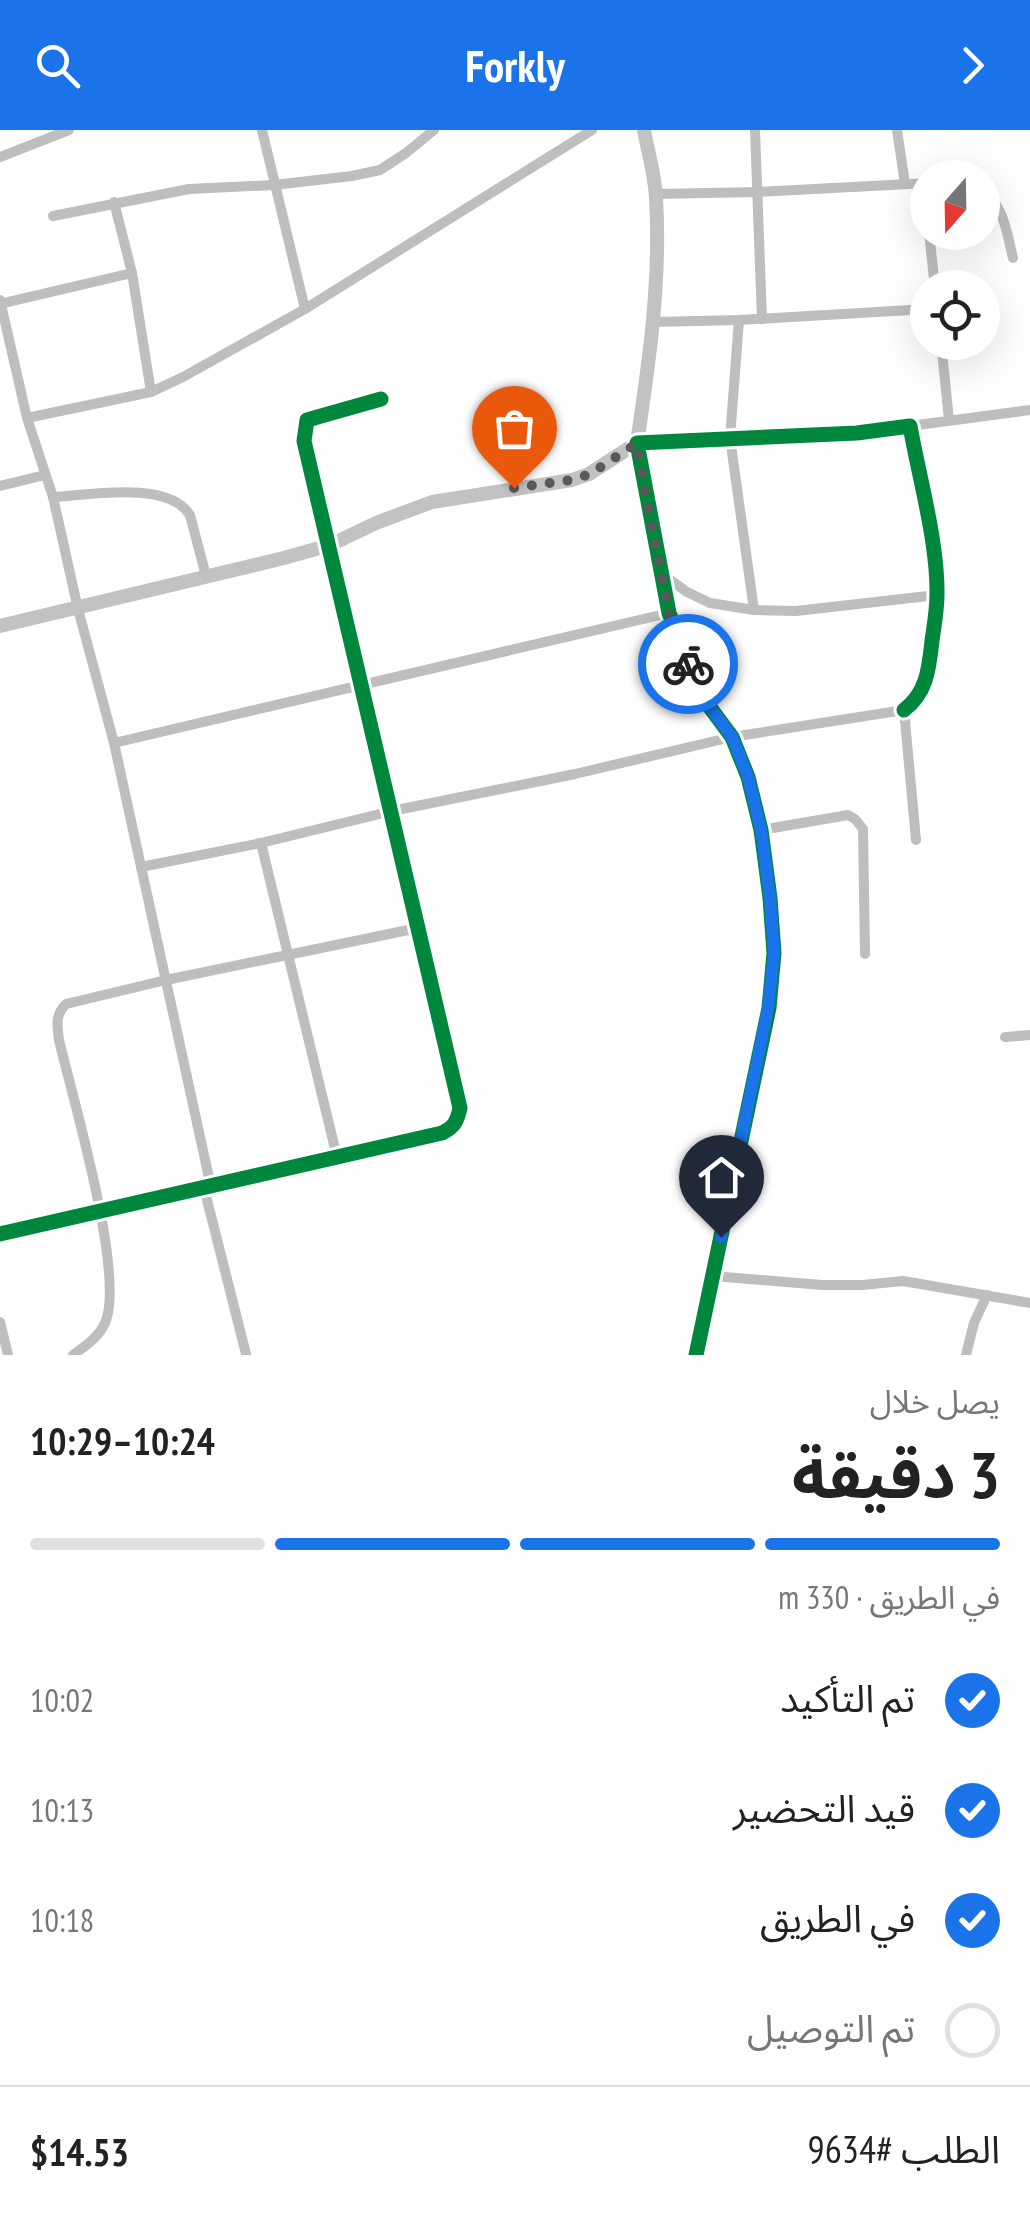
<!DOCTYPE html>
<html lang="ar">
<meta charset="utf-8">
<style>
body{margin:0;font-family:"PT Sans Narrow","Noto Sans Arabic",sans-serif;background:#f6f6f6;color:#222;direction:rtl;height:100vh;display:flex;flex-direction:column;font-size:38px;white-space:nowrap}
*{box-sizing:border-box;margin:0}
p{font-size:32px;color:#767676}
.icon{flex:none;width:55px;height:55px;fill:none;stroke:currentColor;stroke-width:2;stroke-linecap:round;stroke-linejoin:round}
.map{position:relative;height:1225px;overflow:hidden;direction:ltr}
.drawer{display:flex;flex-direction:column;background:#fff;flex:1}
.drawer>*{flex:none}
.needle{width:65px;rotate:200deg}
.fabs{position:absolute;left:910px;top:30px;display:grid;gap:20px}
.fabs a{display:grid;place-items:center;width:90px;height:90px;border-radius:50%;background:#fff;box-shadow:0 10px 40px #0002;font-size:50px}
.pin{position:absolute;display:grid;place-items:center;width:85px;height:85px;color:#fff;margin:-102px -42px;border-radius:50% 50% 50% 0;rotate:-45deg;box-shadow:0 0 10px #0007}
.pin .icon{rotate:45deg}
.courier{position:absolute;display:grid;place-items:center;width:100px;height:100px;margin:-50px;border:8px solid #1a73e8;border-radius:50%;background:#fff;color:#222;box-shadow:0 2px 12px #0007}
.head em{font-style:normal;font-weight:700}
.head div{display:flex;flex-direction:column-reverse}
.head{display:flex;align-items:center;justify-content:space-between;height:170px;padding:0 30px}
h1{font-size:65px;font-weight:700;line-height:75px}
.bar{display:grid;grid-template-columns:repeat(4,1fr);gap:15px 10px;align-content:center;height:120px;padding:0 30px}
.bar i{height:12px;border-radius:8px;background:#e0e0e0}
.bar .on{background:#1a73e8}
.bar p{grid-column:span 4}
.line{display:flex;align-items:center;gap:25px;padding:0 30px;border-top:2px solid #e0e0e0}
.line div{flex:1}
ol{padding:0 30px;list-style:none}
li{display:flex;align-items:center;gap:30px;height:110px}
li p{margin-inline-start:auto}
li .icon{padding:10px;border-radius:50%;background:#1a73e8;color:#fff;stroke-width:4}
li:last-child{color:#767676}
li i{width:55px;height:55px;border:5px solid #e0e0e0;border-radius:50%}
header{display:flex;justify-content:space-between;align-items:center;height:130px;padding:0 30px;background:#1a73e8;color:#fff;font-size:45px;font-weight:700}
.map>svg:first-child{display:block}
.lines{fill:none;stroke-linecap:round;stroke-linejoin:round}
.minor{stroke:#bebebe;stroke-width:10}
.secondary{stroke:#c2c2c2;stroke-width:14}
.cycleway-casing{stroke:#fff;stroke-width:21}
.cycleway{stroke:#00873e;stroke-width:15}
.done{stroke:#595959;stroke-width:10;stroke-dasharray:0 18}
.route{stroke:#1a73e8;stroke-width:12}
</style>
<header><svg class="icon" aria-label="forward" viewBox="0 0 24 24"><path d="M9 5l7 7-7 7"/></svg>Forkly<svg class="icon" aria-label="search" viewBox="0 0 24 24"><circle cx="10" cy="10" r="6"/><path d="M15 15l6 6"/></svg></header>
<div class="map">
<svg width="1030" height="1225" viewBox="0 0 1030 1225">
<rect width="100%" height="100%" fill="#fff"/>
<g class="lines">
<g class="minor">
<polyline points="262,0 305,179"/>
<polyline points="755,0 762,189"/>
<polyline points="897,0 905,54"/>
<polyline points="0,27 69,0"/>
<polyline points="923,53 928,93"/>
<path d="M 982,59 C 1005,78 1006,100 1013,128"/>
<polyline points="656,64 756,62 928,53"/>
<polyline points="114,72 132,143 151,262"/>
<polyline points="53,86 189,59 274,55 352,46 380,40 406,23 434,0"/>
<polyline points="929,102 935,158"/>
<polyline points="0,170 27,288 53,367 78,479 114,613 211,1057"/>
<polyline points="0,174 132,143"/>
<polyline points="739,190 730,308 754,480"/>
<polyline points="653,192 739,190 928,179"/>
<polyline points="941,212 949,290"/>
<polyline points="27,288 151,262 183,247 305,179 592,0"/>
<polyline points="910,296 1030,280"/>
<polyline points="0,356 45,345"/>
<path d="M 53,367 C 89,365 168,350 190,385 L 206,446"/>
<polyline points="661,443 687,462 710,473 754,480 796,481 937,465"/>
<polyline points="114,613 669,483"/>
<polyline points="761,700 848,685 855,689 863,699 865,824"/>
<polyline points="261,713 337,1027"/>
<polyline points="141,737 261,713 392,681 575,644 732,607 904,580 916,710"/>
<polyline points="1005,907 1030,905"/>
<polyline points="204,1058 246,1224"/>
<path d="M 0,1104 L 442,1003 C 454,997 457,992 460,978 L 304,311 L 307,290 L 381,269"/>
<polyline points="713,1146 822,1155 862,1155 903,1151 1030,1173"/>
<polyline points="0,1192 8,1225"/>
<path d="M 73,1225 C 85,1216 99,1207 105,1193 C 126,1146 72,966 59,910 C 57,895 55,885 66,874 L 166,850 L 418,798"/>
<path d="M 696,1225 L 769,878 L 774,823 L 770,768 L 761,700 L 748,647 L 732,607 L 703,568 L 669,483 L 637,313 L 857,303 L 910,296 C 919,347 938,413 937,465 C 937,480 934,496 932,511 C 929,538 927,563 904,580"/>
<polyline points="966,1225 974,1193 987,1165"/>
</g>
<path class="secondary" d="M 0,496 L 284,428 L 330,415 L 376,393 L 432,372 L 572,350 L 589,344 L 637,313 C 649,233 661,150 656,68 C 655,45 648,22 644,0"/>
<g class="cycleway-casing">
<g id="cycleway">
<path d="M 0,1104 L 442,1003 C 454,997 457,992 460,978 L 304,311 L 307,290 L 381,269"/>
<path d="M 696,1225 L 769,878 L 774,823 L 770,768 L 761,700 L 748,647 L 732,607 L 703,568 L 669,483 L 637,313 L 857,303 L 910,296 C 919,347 938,413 937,465 C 937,480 934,496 932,511 C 929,538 927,563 904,580"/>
</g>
</g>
<use href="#cycleway" class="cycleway"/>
</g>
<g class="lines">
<polyline class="done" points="514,358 572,350 590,344 636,314 669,483 688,534"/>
<polyline class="route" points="688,534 703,568 732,607 748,647 761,700 770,768 774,823 768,878 721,1107"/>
</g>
</svg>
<div class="fabs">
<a><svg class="needle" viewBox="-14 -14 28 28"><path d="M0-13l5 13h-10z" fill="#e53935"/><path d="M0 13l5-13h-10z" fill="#767676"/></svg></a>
<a><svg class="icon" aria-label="locate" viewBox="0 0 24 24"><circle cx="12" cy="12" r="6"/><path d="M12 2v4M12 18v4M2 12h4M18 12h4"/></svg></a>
</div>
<div class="pin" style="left:514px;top:358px;background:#ea580c"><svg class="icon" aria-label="bag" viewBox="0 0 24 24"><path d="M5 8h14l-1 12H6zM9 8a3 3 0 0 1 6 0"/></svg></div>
<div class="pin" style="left:721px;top:1107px;background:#1f2937"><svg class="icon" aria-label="home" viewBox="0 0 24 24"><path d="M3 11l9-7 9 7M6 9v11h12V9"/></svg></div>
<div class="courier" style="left:688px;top:534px"><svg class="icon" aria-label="bike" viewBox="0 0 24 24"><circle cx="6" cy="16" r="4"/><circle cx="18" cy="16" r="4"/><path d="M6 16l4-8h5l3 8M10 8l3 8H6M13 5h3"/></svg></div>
</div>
<section class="drawer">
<div class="head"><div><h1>3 دقيقة</h1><p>يصل خلال</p></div><em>10:24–10:29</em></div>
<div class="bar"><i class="on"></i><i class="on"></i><i class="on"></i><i></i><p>في الطريق · 330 m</p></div>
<ol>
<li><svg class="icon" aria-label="check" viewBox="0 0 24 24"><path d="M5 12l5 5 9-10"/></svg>تم التأكيد<p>10:02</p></li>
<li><svg class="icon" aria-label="check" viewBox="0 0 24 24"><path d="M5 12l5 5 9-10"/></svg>قيد التحضير<p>10:13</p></li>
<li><svg class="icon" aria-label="check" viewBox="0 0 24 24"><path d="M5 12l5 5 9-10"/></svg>في الطريق<p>10:18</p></li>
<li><i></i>تم التوصيل</li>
</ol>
<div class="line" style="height:130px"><div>الطلب #9634</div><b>$14.53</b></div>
</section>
